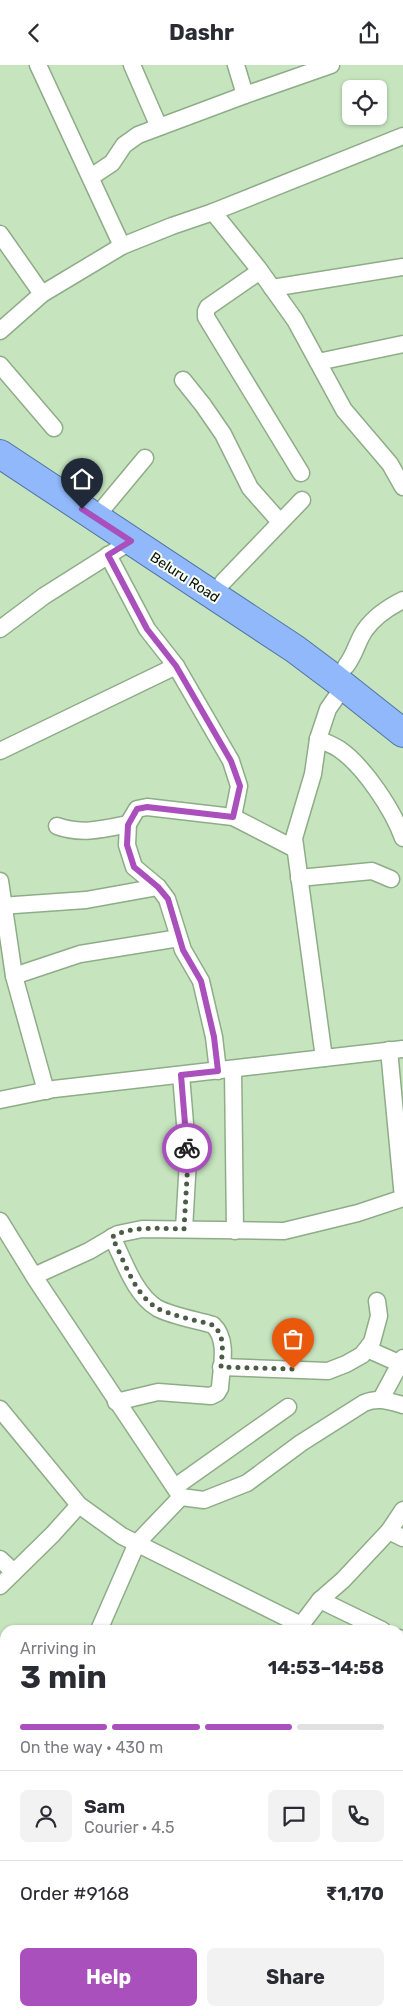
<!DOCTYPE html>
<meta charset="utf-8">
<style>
body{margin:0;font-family:Rubik,sans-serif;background:#f2f2f3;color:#2b2b33;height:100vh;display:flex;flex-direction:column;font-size:19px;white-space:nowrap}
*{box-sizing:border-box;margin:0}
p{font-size:16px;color:#7c7c81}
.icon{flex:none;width:28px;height:28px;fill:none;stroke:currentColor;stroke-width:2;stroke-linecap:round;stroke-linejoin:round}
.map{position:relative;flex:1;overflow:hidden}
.drawer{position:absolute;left:0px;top:1560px;width:404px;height:391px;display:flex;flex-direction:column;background:#fff;border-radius:15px 15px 0 0;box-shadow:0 1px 4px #0004}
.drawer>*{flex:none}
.controls{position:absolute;left:342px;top:15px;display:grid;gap:10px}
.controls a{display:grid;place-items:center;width:45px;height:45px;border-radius:8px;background:#fff;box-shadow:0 1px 4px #0004;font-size:25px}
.pin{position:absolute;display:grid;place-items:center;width:42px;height:42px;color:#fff;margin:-51px -21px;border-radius:50% 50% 50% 0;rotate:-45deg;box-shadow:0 0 5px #0007}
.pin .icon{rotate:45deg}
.courier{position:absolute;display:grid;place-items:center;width:50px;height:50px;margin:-25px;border:4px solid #a950bd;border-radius:50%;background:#fff;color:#222;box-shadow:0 1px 6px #0007}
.headline em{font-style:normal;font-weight:700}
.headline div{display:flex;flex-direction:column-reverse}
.headline{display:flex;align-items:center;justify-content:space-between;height:85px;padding:0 20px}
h1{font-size:32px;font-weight:700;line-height:38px}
.bar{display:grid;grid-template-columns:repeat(4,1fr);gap:8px 5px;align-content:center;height:60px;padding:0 20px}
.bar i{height:6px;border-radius:4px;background:#e1e1e2}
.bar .current{background:#a950bd}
.bar p{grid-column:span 4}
.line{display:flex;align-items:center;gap:12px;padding:0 20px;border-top:1px solid #e1e1e2}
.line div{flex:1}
.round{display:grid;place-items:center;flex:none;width:52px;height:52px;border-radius:8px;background:#f2f2f3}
.primary-button{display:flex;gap:10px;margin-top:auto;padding:10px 20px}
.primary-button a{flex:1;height:58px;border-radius:8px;background:#a950bd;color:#fff;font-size:20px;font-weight:700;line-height:58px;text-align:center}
.primary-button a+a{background:#f2f2f3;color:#2b2b33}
header{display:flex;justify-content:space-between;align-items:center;height:65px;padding:0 20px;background:#fff;font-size:22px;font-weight:700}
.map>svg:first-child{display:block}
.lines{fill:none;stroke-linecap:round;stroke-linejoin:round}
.minor-casing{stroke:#8fac88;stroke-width:19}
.trunk-casing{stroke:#4f73a4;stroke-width:30}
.minor{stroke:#fff;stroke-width:16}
.trunk{stroke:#90b8fa;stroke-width:28}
.done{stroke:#4b5c47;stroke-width:5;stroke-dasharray:0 9}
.route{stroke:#a950bd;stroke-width:6}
.labels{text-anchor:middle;stroke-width:4;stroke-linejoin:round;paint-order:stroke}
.street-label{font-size:14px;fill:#091307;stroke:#f8fef6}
</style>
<header><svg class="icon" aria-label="back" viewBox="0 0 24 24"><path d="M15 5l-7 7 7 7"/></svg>Dashr<svg class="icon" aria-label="share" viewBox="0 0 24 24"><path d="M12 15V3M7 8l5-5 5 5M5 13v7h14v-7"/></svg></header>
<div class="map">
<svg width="403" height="1951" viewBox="0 0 403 1951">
<rect width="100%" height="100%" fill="#c6e5bf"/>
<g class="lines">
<g class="minor-casing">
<g id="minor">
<polyline points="38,0 122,181"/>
<polyline points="132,0 159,62"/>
<polyline points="245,30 331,0"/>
<polyline points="91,112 112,98 124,80 138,70 245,30 236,0"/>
<polyline points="213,147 403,71"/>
<polyline points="0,169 42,229"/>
<polyline points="260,206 208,242 206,246 206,252 301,408"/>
<polyline points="272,223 403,202"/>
<polyline points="0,266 42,229 122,181 172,161 213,147 258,203 295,255 344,345 390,399 403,422"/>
<polyline points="318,297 403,279"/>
<polyline points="0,300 54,363"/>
<polyline points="183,315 203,340 223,369 250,423 280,457"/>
<polyline points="105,441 145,393"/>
<polyline points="108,490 147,564 176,601 231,696 239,721 233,752"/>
<polyline points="223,517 302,435"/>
<polyline points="0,564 44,531 131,476"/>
<path d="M 346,601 C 356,588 357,576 365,565 C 374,552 389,542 403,535"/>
<path d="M 318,674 C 325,677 333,680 339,684 C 364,701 393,745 403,773"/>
<polyline points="0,686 176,601"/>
<path d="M 57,761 C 81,770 104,764 128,759"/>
<polyline points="299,813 372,806 391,814"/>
<polyline points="0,816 14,911 46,1026"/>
<polyline points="0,841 86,835 158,822"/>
<polyline points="14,911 80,889 179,873"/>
<polyline points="324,993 294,773 313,709 318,674 328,644 344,621"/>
<polyline points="233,1004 235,1166"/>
<polyline points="218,1006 214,972 201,916 183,885 167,834 158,822 134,802 127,780 128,759 137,744 147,742 233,752 295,784"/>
<polyline points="181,1010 188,1095 184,1164"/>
<polyline points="0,1035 54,1024 403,984"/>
<path d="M 0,1156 L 37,1216 L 181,1432 L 204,1435 L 247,1418 L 301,1378 L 364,1338 C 378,1332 389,1336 403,1340"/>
<path d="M 112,1172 C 124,1195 134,1229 157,1243 C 172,1251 196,1255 213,1260 C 229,1275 221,1303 220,1323 L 217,1328 L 211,1331 L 158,1327 L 116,1337"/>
<polyline points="34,1211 89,1186 118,1169 142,1164 284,1166 358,1148 403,1133 389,985"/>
<polyline points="367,1284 403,1300"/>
<polyline points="221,1302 328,1306 346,1299 362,1290 372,1277 379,1251 377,1236"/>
<polyline points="381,1334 403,1293"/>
<polyline points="0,1344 79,1440 122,1471 301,1560 305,1565"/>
<polyline points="175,1422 288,1342"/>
<polyline points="389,1466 403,1473"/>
<polyline points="0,1494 14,1507"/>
<polyline points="0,1521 53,1469 79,1440"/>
<polyline points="320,1535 382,1565"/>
<polyline points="301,1560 320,1535 343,1515 389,1466 403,1445"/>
<polyline points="99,1565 137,1478 181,1432"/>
<polyline points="399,1573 403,1575"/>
<polyline points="399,1713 403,1720"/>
<polyline points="0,1788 5,1775"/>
<polyline points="26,1951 27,1946"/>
<polyline points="294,1951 296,1946"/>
</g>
</g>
<g class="trunk-casing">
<polyline id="trunk" points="0,389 295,584 335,614 403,668"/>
</g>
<use href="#minor" class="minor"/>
<use href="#trunk" class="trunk"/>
</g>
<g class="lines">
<path class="done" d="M 187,1083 L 188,1095 L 184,1164 C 161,1164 132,1160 112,1172 C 124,1195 134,1229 157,1243 C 172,1251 196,1255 213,1260 C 226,1272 222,1286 221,1302 L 293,1304"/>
<polyline class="route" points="82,444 131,476 108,490 147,564 176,601 231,696 240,721 233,752 147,742 137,744 128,760 127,780 134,802 158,822 168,834 183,885 201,916 214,972 218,1006 181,1010 187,1083"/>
</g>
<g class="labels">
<g class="street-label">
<text transform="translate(185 512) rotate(33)" y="5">Beluru Road</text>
</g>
</g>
</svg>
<div class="controls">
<a><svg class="icon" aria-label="locate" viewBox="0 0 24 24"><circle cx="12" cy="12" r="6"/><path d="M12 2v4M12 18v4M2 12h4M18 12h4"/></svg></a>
</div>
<div class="pin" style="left:293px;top:1304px;background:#ea580c"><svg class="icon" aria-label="bag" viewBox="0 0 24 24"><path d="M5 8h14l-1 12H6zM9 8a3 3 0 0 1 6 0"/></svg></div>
<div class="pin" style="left:82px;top:444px;background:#1f2937"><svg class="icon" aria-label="home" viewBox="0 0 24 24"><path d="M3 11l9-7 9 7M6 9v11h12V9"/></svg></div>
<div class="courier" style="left:187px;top:1083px"><svg class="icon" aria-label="bike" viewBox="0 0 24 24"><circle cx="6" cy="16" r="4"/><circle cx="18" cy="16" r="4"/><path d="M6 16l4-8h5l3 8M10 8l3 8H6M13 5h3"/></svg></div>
<section class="drawer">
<div class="headline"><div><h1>3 min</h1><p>Arriving in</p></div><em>14:53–14:58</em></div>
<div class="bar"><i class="current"></i><i class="current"></i><i class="current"></i><i></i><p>On the way · 430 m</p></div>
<div class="line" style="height:90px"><a class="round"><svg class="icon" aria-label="person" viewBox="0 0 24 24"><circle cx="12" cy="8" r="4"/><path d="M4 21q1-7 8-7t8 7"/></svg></a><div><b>Sam</b><p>Courier · 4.5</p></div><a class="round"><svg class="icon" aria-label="chat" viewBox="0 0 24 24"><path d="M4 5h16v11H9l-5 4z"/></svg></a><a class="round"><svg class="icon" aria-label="phone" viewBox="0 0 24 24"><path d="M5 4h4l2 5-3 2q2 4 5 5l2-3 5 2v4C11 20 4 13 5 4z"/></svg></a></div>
<div class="line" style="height:65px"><div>Order #9168</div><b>₹1,170</b></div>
<div class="primary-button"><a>Help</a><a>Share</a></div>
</section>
</div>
